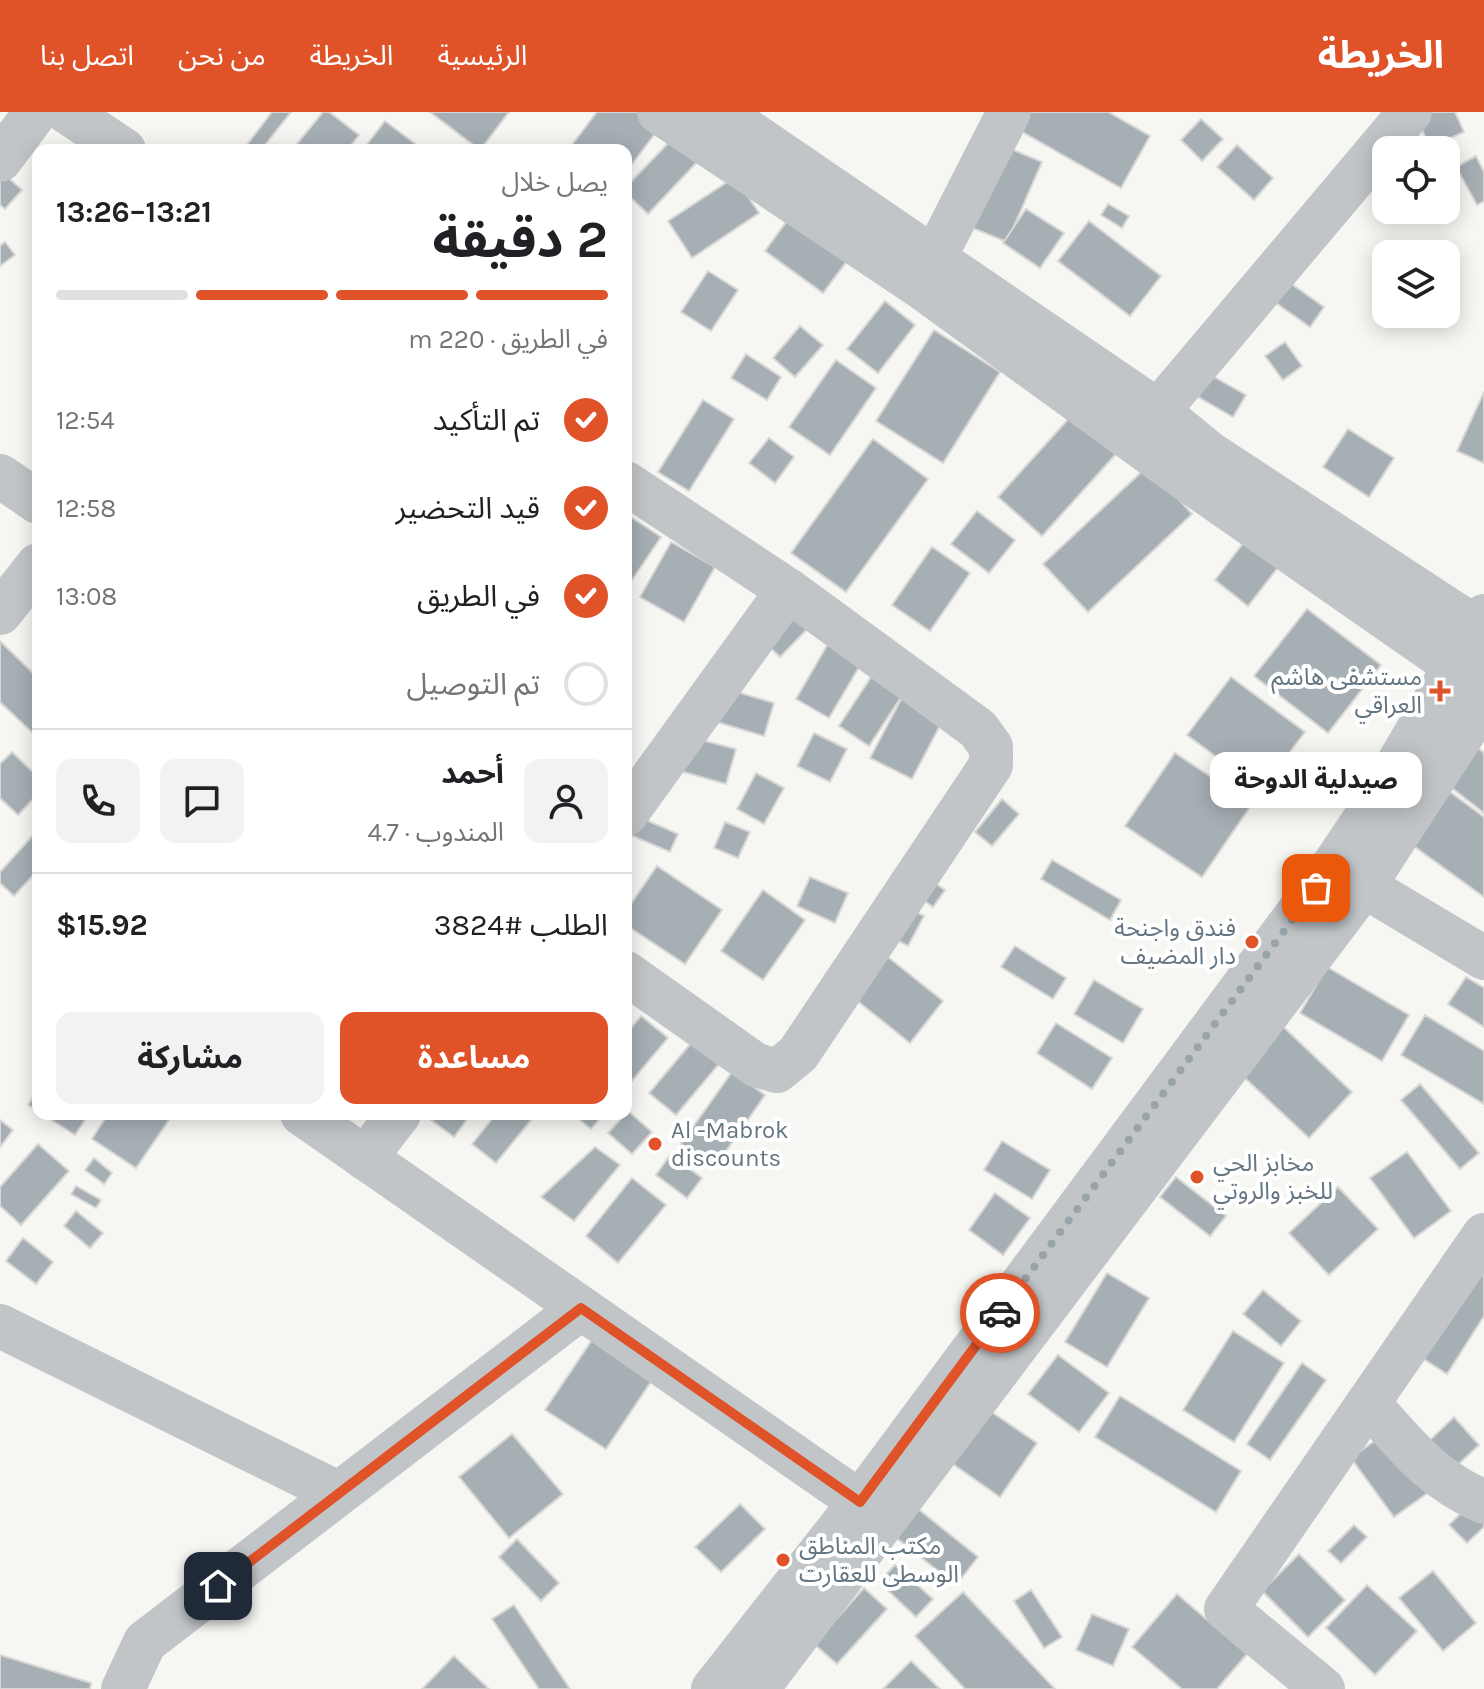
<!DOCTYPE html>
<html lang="ar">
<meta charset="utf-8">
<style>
body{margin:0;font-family:Karla,"Noto Sans Arabic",sans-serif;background:#f2f2f2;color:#202124;direction:rtl;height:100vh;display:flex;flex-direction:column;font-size:30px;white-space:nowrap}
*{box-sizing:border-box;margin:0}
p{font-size:26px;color:#757577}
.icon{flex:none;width:44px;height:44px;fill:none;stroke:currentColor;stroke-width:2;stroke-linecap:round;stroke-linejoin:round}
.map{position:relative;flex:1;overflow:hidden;direction:ltr}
.side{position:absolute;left:32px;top:32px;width:600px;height:976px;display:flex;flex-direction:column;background:#fff;border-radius:16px;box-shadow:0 4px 20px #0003;direction:rtl}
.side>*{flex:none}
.controls{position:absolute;left:1372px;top:24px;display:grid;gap:16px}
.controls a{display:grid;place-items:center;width:88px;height:88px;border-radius:16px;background:#fff;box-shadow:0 4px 20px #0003;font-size:40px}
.pin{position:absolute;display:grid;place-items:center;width:68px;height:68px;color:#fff;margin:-34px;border-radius:16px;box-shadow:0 4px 12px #0006}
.courier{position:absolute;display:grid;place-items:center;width:80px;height:80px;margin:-40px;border:6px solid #e05228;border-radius:50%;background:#fff;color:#222;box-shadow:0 2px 10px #0007}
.bubble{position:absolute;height:56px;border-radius:16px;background:#fff;box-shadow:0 4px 20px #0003;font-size:26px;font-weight:700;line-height:56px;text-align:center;direction:rtl}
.head em{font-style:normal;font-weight:700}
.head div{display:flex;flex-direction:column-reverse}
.head{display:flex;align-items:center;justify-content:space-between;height:136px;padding:0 24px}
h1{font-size:52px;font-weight:700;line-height:60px}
.bar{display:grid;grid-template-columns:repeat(4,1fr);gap:12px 8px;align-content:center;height:96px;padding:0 24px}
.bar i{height:10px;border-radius:6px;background:#e0e0e0}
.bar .selected{background:#e05228}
.bar p{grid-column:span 4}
.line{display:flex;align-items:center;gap:20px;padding:0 24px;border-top:2px solid #e0e0e0}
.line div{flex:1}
.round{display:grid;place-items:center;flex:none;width:84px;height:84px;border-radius:16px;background:#f2f2f2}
ol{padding:0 24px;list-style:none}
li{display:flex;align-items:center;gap:24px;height:88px}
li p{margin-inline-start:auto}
li .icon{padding:8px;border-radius:50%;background:#e05228;color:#fff;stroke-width:4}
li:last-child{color:#757577}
li i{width:44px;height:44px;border:4px solid #e0e0e0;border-radius:50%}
.cta{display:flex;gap:16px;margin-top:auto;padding:16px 24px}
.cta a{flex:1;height:92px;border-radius:16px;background:#e05228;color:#fff;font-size:32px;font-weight:700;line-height:92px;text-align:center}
.cta a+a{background:#f2f2f2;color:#202124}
header{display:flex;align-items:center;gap:48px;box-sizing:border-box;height:112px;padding:0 40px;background:#e05228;color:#fff}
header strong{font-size:38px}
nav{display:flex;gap:44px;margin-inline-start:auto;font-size:28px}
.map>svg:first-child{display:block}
.building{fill:#a6afb4;stroke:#d8d7d5;stroke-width:2}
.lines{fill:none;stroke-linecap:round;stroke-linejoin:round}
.minor{stroke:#c1c5c8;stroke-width:44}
.done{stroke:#98a3aa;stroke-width:8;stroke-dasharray:0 14.4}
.route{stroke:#e05228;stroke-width:10}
.poi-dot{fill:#e05228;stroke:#fff;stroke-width:3}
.labels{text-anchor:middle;stroke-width:8;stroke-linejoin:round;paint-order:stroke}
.poi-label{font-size:24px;fill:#657683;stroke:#fff;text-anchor:start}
</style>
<header>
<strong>الخريطة</strong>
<nav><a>الرئيسية</a><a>الخريطة</a><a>من نحن</a><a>اتصل بنا</a></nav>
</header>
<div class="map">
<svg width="1484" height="1577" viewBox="0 0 1484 1577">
<rect width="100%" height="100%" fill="#f6f6f3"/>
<g class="building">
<polygon points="272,0 291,0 261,38 243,38"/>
<polygon points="323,0 329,0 359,23 347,38 292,38"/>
<polygon points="430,0 509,0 480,38"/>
<polygon points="597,0 641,0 660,15 626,60 626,38 568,38"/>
<polygon points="1008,0 1108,0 1150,24 1121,76 1003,9"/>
<polygon points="1414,0 1455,0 1464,20 1430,35"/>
<polygon points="1201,7 1223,27 1202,49 1181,28"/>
<polygon points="385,9 418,34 414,38 369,38 365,35"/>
<polygon points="675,24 700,47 648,102 626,81 626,75"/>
<polygon points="1237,33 1273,66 1254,88 1217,55"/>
<polygon points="1004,34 1042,50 1007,130 970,115"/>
<polygon points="1476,44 1484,60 1484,89 1477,93 1456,55"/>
<polygon points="4,62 22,78 5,97 0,93 0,66"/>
<polygon points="735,65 759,101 692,146 668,109"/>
<polygon points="1108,92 1129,104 1122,116 1101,103"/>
<polygon points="798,94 856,137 823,181 765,139"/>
<polygon points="1026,97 1064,121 1040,156 1003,131"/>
<polygon points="1089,109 1161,164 1130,204 1058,149"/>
<polygon points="5,130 15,143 0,154 0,134"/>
<polygon points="708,159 738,178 711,219 681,200"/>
<polygon points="1280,164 1324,195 1310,215 1266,184"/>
<polygon points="885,189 915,213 878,261 847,237"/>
<polygon points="800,214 823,233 795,265 773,246"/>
<polygon points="934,218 1000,260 943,351 876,309"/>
<polygon points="1285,230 1302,254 1283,268 1265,244"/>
<polygon points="746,242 781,265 767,288 731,266"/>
<polygon points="836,248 876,276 830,343 789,315"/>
<polygon points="1200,257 1246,283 1233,305 1188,279"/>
<polygon points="1484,280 1484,351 1457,339"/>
<polygon points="703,288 734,307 689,379 658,360"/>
<polygon points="1072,303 1116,342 1042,424 998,385"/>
<polygon points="1348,317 1394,346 1369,385 1323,355"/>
<polygon points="769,326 794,345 775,371 749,351"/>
<polygon points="873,327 928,367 846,480 791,441"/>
<polygon points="1148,354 1192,402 1088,500 1043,452"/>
<polygon points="977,399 1015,428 989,461 951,432"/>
<polygon points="626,402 661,425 628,474 626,472"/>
<polygon points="1245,429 1279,454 1248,494 1215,468"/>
<polygon points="671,430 715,455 684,510 640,485"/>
<polygon points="932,435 970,461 930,519 892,493"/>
<polygon points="1307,497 1381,553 1328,621 1254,564"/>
<polygon points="820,504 780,545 746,512"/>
<polygon points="832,525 865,545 829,606 796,587"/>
<polygon points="0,529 38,566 38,626 0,590"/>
<polygon points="877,556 907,576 869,634 839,614"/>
<polygon points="1231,565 1305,620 1261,678 1187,623"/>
<polygon points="710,572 774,591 764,624 700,605"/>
<polygon points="906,578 947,600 912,667 870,646"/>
<polygon points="814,621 847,637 830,670 797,654"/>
<polygon points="690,625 736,637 726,672 680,659"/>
<polygon points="1477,635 1484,641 1484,701 1447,672"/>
<polygon points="12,640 38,665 38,682 18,703 0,686 0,652"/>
<polygon points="1175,641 1252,692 1202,765 1125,714"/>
<polygon points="756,661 784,676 764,712 737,697"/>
<polygon points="1450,680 1484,705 1484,785 1411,732"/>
<polygon points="1002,687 1019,702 992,734 975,720"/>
<polygon points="626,699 678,722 670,740 626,721"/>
<polygon points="725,710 750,720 738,746 714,736"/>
<polygon points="35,721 38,758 14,784 0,771 0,760"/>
<polygon points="1052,748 1121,788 1110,808 1041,767"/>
<polygon points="903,749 945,778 933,795 891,765"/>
<polygon points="657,754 722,798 685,852 626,813 626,799"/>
<polygon points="810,765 848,781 835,811 797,794"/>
<polygon points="763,778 805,808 763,868 721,839"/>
<polygon points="880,782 924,804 908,834 865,811"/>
<polygon points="859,822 943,889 910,931 825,863"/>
<polygon points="1015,834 1066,866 1053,887 1001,855"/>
<polygon points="1327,855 1409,903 1382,949 1300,901"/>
<polygon points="1466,865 1484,876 1484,915 1448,892"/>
<polygon points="1094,868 1143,897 1123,931 1074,902"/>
<polygon points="1425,903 1484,939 1484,992 1401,943"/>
<polygon points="641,904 668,926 626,976 626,922"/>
<polygon points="1275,907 1352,980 1309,1026 1232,954"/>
<polygon points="1056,911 1112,946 1092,977 1037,941"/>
<polygon points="692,930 719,952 676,1003 649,981"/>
<polygon points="732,960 765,983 715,1055 681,1032"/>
<polygon points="1420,972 1479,1041 1460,1057 1401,988"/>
<polygon points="38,977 38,999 28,993"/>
<polygon points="628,999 652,1020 632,1042 608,1021"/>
<polygon points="42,1002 89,1002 75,1023"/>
<polygon points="108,1002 173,1002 136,1056 92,1027"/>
<polygon points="423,1002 471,1002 454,1025"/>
<polygon points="496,1002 536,1002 496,1051 472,1032"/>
<polygon points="573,1002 604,1002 591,1017"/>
<polygon points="0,1008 13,1018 0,1035"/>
<polygon points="1002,1029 1050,1058 1032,1087 984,1058"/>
<polygon points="38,1032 69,1059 21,1113 0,1094 0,1075"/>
<polygon points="595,1035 620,1053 574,1109 541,1085"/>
<polygon points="1407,1040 1451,1099 1414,1126 1370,1066"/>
<polygon points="670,1043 702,1066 687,1086 656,1063"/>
<polygon points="94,1046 112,1061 104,1072 85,1058"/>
<polygon points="1176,1065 1226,1104 1210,1124 1160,1085"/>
<polygon points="632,1066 666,1093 618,1151 586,1124"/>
<polygon points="76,1074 101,1088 96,1096 71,1082"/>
<polygon points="1338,1075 1378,1117 1329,1163 1289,1121"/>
<polygon points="995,1081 1030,1106 1003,1143 969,1118"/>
<polygon points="76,1099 103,1121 90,1136 64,1114"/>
<polygon points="23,1126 53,1150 36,1172 6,1149"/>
<polygon points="1484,1160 1484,1204 1447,1262 1416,1242"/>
<polygon points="1107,1161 1149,1186 1107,1255 1065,1230"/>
<polygon points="1263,1178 1301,1209 1281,1234 1243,1202"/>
<polygon points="602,1213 662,1253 606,1337 545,1298"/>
<polygon points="1233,1219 1284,1251 1234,1330 1183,1298"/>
<polygon points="1058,1243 1109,1281 1079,1320 1028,1282"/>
<polygon points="1302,1251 1326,1268 1270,1348 1247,1332"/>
<polygon points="1120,1284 1241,1359 1216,1400 1095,1325"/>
<polygon points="990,1299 1037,1331 1000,1385 953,1352"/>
<polygon points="1454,1305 1479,1333 1452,1358 1427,1331"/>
<polygon points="1387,1320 1429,1380 1394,1405 1351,1346"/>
<polygon points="512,1322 563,1382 509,1426 459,1365"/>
<polygon points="740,1392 765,1417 721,1460 695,1435"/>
<polygon points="1470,1392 1484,1406 1484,1415 1467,1431 1449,1413"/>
<polygon points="917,1396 978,1445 956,1473 894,1424"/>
<polygon points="1354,1413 1367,1425 1341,1451 1328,1439"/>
<polygon points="517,1427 559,1471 541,1489 499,1445"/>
<polygon points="1299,1442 1345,1488 1308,1525 1262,1479"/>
<polygon points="895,1453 933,1487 916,1505 879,1470"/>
<polygon points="1433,1459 1476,1511 1443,1539 1399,1486"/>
<polygon points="1367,1473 1417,1519 1375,1563 1326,1516"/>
<polygon points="864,1476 887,1497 837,1552 814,1532"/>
<polygon points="1031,1478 1062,1525 1044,1536 1014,1489"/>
<polygon points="963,1480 1055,1577 965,1577 915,1524"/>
<polygon points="1177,1482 1247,1542 1217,1577 1182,1577 1132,1535"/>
<polygon points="514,1493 570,1577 539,1577 492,1507"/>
<polygon points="1092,1502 1129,1517 1113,1554 1076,1538"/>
<polygon points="0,1543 91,1571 90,1577 0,1577"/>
<polygon points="454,1544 489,1577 422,1577"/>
<polygon points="911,1549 940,1577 883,1577"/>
</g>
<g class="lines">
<g class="minor">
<polyline points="67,0 124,38"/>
<polyline points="659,0 921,175 1179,362 1479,571"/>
<polyline points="720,0 1158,299 1209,341 1484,521"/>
<polyline points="0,48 36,0"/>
<polyline points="934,147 1009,0"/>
<polyline points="1158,299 1410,0"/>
<polyline points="0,364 38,390"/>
<polyline points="626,371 788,478 978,617 991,635 991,653 798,942 777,959 756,953 626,861"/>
<polyline points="0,501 38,453"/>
<polyline points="626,702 788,478"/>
<polyline points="1364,774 1484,846"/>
<polyline points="302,1002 860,1390"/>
<polyline points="365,1046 399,1002"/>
<polyline points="0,1214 338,1381"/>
<path d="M 1368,1291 C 1408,1335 1429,1365 1484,1390"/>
<polyline points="123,1577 145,1530 581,1196"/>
<polyline points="713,1577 860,1390 1335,751 1374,693 1484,504"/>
<polyline points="757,1577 1364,774 1484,589"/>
<polyline points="1323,1577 1226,1497 1484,1123"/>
</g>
</g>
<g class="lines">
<polyline class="done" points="1000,1201 1316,776"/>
<polyline class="route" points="218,1474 581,1196 860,1390 1000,1201"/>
</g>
<g class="poi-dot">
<path d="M1436 567h8v8h8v8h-8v8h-8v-8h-8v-8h8z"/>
<circle cx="1252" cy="830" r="8"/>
<circle cx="655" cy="1032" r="8"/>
<circle cx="1197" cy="1065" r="8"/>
<circle cx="783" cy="1448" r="8"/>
</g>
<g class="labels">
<g class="poi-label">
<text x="1422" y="573" text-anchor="end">مستشفى هاشم<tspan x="1422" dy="28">العراقي</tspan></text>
<text x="1236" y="824" text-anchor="end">فندق واجنحة<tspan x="1236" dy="28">دار المضيف</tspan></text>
<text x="671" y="1026">Al -Mabrok<tspan x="671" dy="28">discounts</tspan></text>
<text x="1213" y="1059">مخابز الحي<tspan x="1213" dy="28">للخبز والروتي</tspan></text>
<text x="799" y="1442">مكتب المناطق<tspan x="799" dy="28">الوسطى للعقارت</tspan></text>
</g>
</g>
</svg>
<div class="controls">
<a><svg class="icon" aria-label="locate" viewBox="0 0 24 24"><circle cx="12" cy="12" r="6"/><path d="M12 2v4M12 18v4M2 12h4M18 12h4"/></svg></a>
<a><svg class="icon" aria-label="layers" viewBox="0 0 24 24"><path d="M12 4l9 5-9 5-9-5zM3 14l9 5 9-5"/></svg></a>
</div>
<div class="pin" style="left:1316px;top:776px;background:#ea580c"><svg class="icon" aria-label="bag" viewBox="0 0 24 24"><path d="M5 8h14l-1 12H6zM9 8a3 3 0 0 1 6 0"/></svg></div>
<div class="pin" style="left:218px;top:1474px;background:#1f2937"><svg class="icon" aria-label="home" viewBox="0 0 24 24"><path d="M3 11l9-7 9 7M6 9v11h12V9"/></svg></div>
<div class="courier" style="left:1000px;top:1201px"><svg class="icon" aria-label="car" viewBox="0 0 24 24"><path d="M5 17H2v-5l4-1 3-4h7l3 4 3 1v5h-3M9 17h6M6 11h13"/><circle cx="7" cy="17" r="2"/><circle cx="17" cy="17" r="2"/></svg></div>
<div class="bubble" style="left:1210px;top:640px;width:212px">صيدلية الدوحة</div>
<section class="side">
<div class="head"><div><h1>2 دقيقة</h1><p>يصل خلال</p></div><em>13:21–13:26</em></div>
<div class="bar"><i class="selected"></i><i class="selected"></i><i class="selected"></i><i></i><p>في الطريق · 220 m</p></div>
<ol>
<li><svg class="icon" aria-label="check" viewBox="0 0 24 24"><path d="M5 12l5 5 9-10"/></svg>تم التأكيد<p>12:54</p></li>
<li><svg class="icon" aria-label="check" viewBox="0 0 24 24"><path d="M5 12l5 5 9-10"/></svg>قيد التحضير<p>12:58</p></li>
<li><svg class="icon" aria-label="check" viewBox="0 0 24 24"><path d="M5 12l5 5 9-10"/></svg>في الطريق<p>13:08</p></li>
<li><i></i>تم التوصيل</li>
</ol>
<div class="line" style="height:144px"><a class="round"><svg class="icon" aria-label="person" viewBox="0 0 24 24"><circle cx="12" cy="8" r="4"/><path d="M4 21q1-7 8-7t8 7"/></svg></a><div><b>أحمد</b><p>المندوب · 4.7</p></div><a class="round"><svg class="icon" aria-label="chat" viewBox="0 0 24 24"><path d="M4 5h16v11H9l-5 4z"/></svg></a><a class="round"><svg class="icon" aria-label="phone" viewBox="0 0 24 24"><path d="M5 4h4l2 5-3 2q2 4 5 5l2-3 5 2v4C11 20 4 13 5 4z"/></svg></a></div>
<div class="line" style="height:104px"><div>الطلب #3824</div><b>$15.92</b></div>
<div class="cta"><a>مساعدة</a><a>مشاركة</a></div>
</section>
</div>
